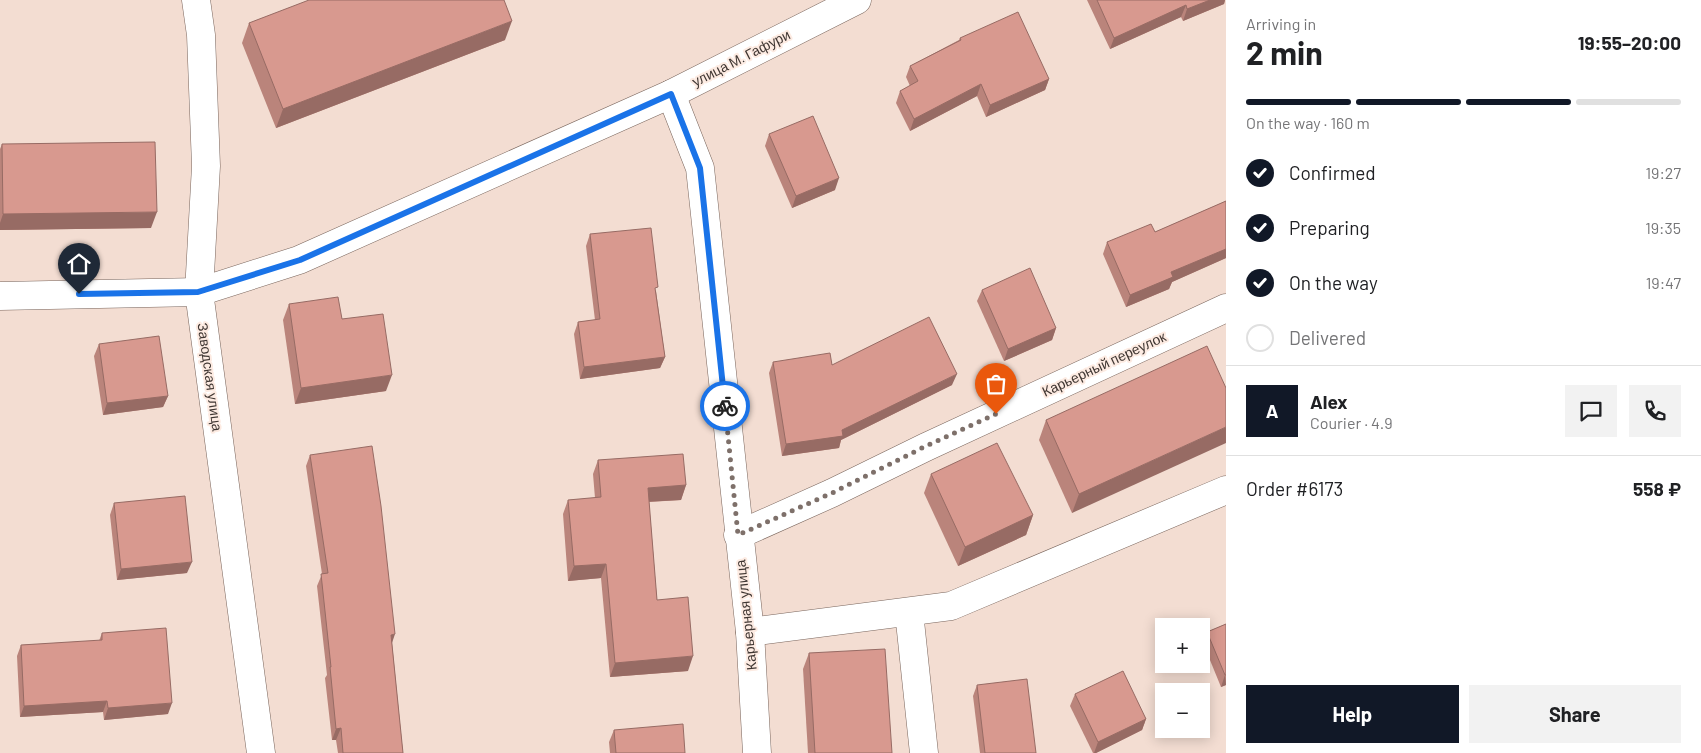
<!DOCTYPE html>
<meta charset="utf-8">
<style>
body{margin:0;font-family:Barlow,sans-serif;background:#f2f2f2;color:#202124;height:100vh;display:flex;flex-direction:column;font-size:19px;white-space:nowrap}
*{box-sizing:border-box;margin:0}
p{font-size:16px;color:#757577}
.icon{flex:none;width:28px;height:28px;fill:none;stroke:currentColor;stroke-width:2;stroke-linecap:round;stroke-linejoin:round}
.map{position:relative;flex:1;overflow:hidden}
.drawer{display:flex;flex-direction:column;background:#fff;width:475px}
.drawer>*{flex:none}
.fabs{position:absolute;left:1155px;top:618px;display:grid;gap:10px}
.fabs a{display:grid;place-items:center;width:55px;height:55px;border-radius:0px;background:#fff;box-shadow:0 2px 12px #0003;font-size:25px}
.pin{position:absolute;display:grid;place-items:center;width:42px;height:42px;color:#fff;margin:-51px -21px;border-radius:50% 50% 50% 0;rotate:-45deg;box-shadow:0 0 5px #0007}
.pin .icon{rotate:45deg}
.courier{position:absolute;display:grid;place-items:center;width:50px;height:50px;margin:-25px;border:4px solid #1a73e8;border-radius:50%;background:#fff;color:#222;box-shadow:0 1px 6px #0007}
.headline em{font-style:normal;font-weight:700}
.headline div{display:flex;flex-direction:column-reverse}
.headline{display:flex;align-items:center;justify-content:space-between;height:85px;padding:0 20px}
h1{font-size:32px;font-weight:700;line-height:38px}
.bar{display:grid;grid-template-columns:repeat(4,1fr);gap:8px 5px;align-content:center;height:60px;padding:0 20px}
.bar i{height:6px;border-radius:4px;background:#e0e0e0}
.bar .selected{background:#111827}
.bar p{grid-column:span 4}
.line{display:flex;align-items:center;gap:12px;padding:0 20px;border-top:1px solid #e0e0e0}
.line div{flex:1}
.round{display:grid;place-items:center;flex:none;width:52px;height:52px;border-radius:0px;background:#f2f2f2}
ol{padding:0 20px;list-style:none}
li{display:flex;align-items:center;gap:15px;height:55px}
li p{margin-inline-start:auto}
li .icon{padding:5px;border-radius:50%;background:#111827;color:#fff;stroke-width:4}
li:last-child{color:#757577}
li i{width:28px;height:28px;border:2px solid #e0e0e0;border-radius:50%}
.cta{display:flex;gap:10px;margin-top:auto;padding:10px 20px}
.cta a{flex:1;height:58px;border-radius:0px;background:#111827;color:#fff;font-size:20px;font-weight:700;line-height:58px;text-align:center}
.cta a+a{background:#f2f2f2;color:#202124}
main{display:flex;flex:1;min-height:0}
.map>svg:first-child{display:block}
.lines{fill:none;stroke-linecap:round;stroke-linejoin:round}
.minor-casing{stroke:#79655c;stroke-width:29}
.minor{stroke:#fff;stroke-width:28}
.wall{fill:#ba847b}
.shaded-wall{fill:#976b64}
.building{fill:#d8998f;stroke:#976b64}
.done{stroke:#7e706a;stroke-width:5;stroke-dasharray:0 9}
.route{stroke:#1a73e8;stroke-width:6}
.labels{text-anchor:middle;stroke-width:4;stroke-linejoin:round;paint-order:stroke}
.street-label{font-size:14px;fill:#3f3632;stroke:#fdebe2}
</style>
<main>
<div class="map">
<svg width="1226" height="753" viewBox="0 0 1226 753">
<rect width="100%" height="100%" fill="#f3ddd2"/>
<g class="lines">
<g class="minor-casing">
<g id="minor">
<polyline points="196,0 201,35 206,166 199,292 261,753"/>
<polyline points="671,94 700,168 750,632 757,753"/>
<polyline points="0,296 199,292 299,260 671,94 857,0"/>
<polyline points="738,535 832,493 926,447 1226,308"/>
<polyline points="909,612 924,753"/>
<polyline points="750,632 951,606 1226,490"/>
</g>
</g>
<use href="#minor" class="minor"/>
</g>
<g class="wall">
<polygon points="1087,0 1225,0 1224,4 1183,21 1181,17 1110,49"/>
<polygon points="249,23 505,40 276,128 242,43"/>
<polygon points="960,38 1049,79 1045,90 986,117 977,96 910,131 896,103 900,91 910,86 906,77 910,66 959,40"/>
<polygon points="769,134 835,190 792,208 765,146"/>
<polygon points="2,144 151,228 0,230 0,149"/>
<polygon points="1226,201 1226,258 1172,282 1169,289 1126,307 1103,254 1107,242 1155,232"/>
<polygon points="590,234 656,291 665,357 660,368 580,379 574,334 578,322 595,320 586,246"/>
<polygon points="982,290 1056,328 1052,340 1004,361 977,301"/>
<polygon points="289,304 342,319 386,391 295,404 283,320"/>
<polygon points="99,344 168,396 163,407 103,415 94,356"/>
<polygon points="773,362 832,365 952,385 841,440 839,448 782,456 769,373"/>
<polygon points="1226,388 1072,513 1039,440 1046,420"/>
<polygon points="310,455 392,643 403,753 338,753 336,740 332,740 325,678 327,675 317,586 322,574 306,466"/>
<polygon points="598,460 686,485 681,500 649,502 657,600 688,671 610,677 601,578 568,581 563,514 568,500 595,498 593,474"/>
<polygon points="931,474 1033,515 1026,535 958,566 924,493"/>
<polygon points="114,503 187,573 117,580 110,515"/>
<polygon points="1226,624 1226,685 1221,687 1203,643 1207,632"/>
<polygon points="102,633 168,714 104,720 103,712 20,717 17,656 21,645 99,641"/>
<polygon points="809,653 892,753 808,753 803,669"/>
<polygon points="977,685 1036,753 980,753 973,696"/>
<polygon points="1075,694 1146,719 1142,730 1096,753 1093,753 1070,706"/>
<polygon points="614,730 685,753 610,753 609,742"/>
</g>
<g class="shaded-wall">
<polygon points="1210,0 1225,0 1224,4 1183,21 1187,9"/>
<polygon points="1186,5 1181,17 1110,49 1114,38"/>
<polygon points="512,21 505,40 276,128 283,109"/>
<polygon points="1049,79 1045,90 986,117 990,105"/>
<polygon points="981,84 977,96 910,131 914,119"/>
<polygon points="839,178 835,190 792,208 796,196"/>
<polygon points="157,212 151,228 0,230 0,223 3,214"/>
<polygon points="1226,249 1226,258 1172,282 1169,289 1126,307 1130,295 1171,272"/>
<polygon points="1056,328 1052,340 1004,361 1008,349"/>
<polygon points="665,357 660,368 580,379 584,367"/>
<polygon points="957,374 952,385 841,440 839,448 782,456 786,444 842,430"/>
<polygon points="392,375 386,391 295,404 301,388"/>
<polygon points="168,396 163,407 103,415 107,403"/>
<polygon points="1226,427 1226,443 1072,513 1079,494"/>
<polygon points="686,485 681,500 643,502 648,488"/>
<polygon points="1033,515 1026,535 958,566 965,547"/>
<polygon points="192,562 187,573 117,580 121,569"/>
<polygon points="606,564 601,578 568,581 574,566"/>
<polygon points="395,634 391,646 391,635"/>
<polygon points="693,656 688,671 610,677 615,663"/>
<polygon points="1225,675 1226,685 1221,687"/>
<polygon points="107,701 103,712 20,717 24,706"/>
<polygon points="172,703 168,714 104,720 108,708"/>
<polygon points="1146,719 1142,730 1096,753 1094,753 1098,742"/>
<polygon points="341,728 336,740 332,740 336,729"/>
</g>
<g class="building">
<polygon points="309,0 504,0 512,21 283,109 249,23"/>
<polygon points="1097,0 1210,0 1187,9 1186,5 1114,38"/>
<polygon points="1018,12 1049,79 990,105 981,84 914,119 900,91 918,81 910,66 961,40 960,38"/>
<polygon points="813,116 839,178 796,196 769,134"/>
<polygon points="155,142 157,212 3,214 2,144"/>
<polygon points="1226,201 1226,249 1171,272 1173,277 1130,295 1107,242 1151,224 1155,232"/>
<polygon points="651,228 658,287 655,288 665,357 584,367 578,322 600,319 590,234"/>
<polygon points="1030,268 1056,328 1008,349 982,290"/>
<polygon points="338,297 342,319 383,314 392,375 301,388 289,304"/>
<polygon points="929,317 957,374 842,430 843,436 786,444 773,362 830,353 832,365"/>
<polygon points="159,336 168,396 107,403 99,344"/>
<polygon points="1207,346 1226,388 1226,427 1079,494 1046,420"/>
<polygon points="997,443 1033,515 965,547 931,474"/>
<polygon points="372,446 381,506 395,634 391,635 403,753 343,753 341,728 336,729 330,667 331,667 321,574 328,573 310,455"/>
<polygon points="683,454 686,485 648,488 657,600 688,597 693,656 615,663 606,564 574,566 568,500 601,497 598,460"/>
<polygon points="185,496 192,562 121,569 114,503"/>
<polygon points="1226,624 1226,675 1225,675 1207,632"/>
<polygon points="166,628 172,703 108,708 107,701 24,706 21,645 102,640 102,633"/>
<polygon points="885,649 892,753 815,753 809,653"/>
<polygon points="1123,671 1146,719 1098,742 1075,694"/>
<polygon points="1027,679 1036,753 985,753 977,685"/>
<polygon points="683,724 685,753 616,753 614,730"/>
</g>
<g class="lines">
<polyline class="done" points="725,406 738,535 832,493 926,446 996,414"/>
<polyline class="route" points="79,294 198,292 300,260 671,94 700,168 725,406"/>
</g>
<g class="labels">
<g class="street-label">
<text transform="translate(741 58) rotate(-27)" y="5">улица М. Гафури</text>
<text transform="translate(1104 364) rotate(-25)" y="5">Карьерный переулок</text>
<text transform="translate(210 377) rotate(82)" y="5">Заводская улица</text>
<text transform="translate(746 615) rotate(-96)" y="5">Карьерная улица</text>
</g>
</g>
</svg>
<div class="fabs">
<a>+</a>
<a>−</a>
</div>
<div class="pin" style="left:996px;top:414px;background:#ea580c"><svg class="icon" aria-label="bag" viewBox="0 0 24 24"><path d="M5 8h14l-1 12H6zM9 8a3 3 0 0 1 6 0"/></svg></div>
<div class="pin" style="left:79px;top:294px;background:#1f2937"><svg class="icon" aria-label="home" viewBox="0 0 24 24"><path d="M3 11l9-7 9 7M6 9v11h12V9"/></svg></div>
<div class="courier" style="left:725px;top:406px"><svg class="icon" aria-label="bike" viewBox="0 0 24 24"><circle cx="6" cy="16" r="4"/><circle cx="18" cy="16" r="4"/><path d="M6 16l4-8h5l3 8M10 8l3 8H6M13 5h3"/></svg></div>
</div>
<section class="drawer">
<div class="headline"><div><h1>2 min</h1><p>Arriving in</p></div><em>19:55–20:00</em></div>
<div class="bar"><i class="selected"></i><i class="selected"></i><i class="selected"></i><i></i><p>On the way · 160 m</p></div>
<ol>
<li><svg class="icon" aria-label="check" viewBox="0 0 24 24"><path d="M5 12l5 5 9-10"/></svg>Confirmed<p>19:27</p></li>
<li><svg class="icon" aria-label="check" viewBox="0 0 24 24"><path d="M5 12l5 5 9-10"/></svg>Preparing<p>19:35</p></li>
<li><svg class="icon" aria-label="check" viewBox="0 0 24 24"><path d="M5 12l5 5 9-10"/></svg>On the way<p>19:47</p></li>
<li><i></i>Delivered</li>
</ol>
<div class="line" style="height:90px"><b class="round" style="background:#111827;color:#fff">A</b><div><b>Alex</b><p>Courier · 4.9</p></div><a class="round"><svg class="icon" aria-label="chat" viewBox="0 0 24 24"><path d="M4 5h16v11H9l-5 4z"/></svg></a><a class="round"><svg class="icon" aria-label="phone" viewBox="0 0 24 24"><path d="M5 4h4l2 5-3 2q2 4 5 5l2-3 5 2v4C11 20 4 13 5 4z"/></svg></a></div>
<div class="line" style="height:65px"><div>Order #6173</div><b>558 ₽</b></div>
<div class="cta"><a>Help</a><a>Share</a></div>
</section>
</main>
